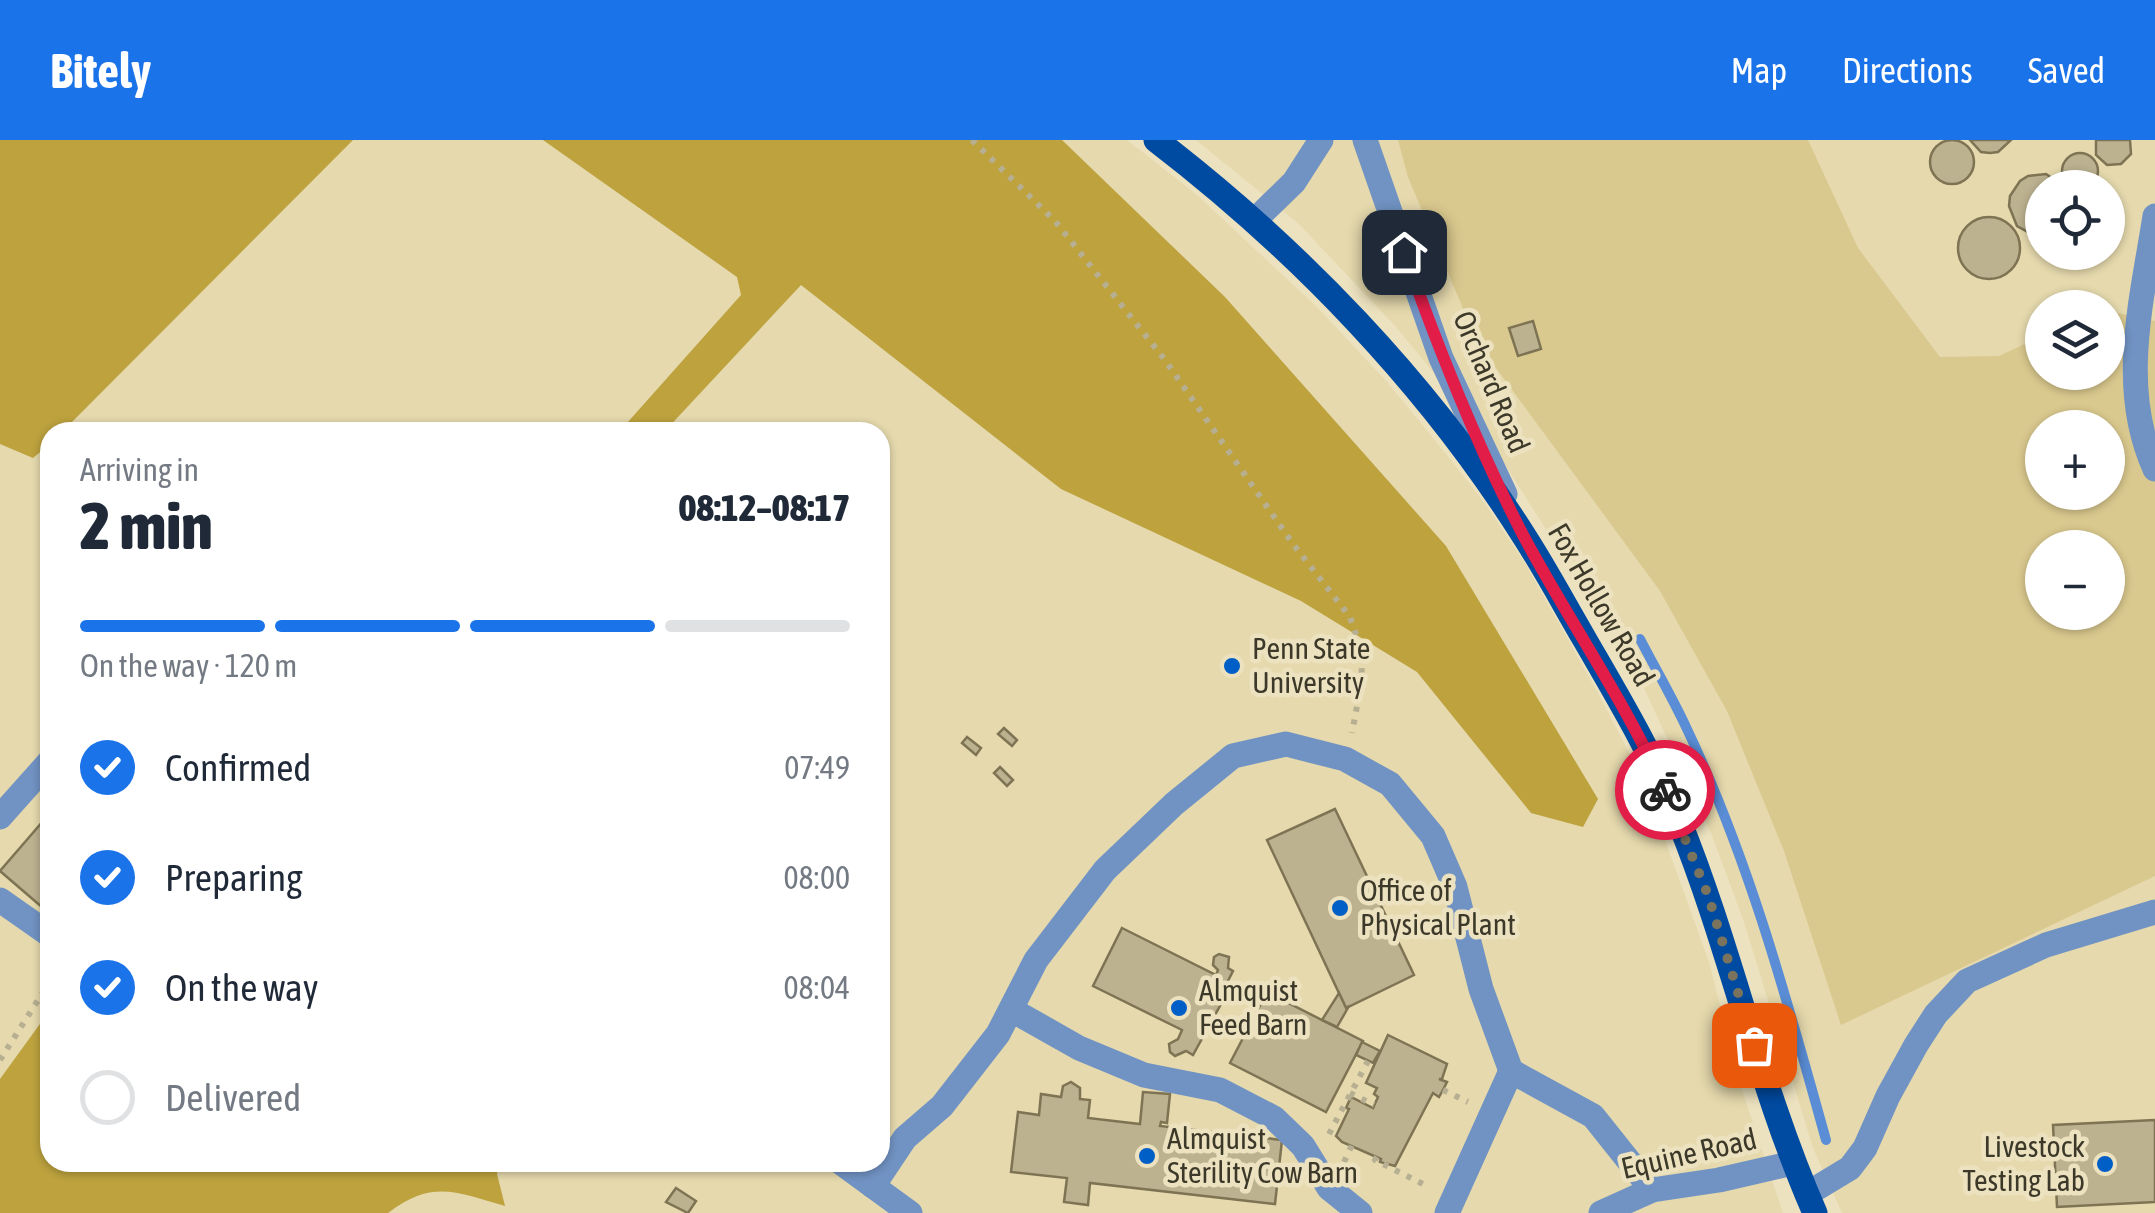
<!DOCTYPE html>
<meta charset="utf-8">
<style>
body{margin:0;font-family:"Asap Condensed",sans-serif;background:#f6f6f7;color:#1f2937;height:100vh;display:flex;flex-direction:column;font-size:38px;white-space:nowrap}
*{box-sizing:border-box;margin:0}
p{font-size:32px;color:#747a83}
.icon{flex:none;width:55px;height:55px;fill:none;stroke:currentColor;stroke-width:2;stroke-linecap:round;stroke-linejoin:round}
.map{position:relative;flex:1;overflow:hidden}
.drawer{position:absolute;left:40px;top:282px;width:850px;height:750px;display:flex;flex-direction:column;background:#fff;border-radius:30px;box-shadow:0 2px 8px #0004}
.drawer>*{flex:none}
.controls{position:absolute;left:2025px;top:30px;display:grid;gap:20px}
.controls a{display:grid;place-items:center;width:100px;height:100px;border-radius:50%;background:#fff;box-shadow:0 2px 8px #0004;font-size:50px}
.pin{position:absolute;display:grid;place-items:center;width:85px;height:85px;color:#fff;margin:-42px;border-radius:20px;box-shadow:0 5px 15px #0006}
.courier{position:absolute;display:grid;place-items:center;width:100px;height:100px;margin:-50px;border:8px solid #e11d48;border-radius:50%;background:#fff;color:#222;box-shadow:0 2px 12px #0007}
.summary em{font-style:normal;font-weight:800}
.summary div{display:flex;flex-direction:column-reverse}
.summary{display:flex;align-items:center;justify-content:space-between;height:170px;padding:0 40px}
h1{font-size:65px;font-weight:800;line-height:75px}
.bar{display:grid;grid-template-columns:repeat(4,1fr);gap:15px 10px;align-content:center;height:120px;padding:0 40px}
.bar i{height:12px;border-radius:8px;background:#e0e1e3}
.bar .active{background:#1a73e8}
.bar p{grid-column:span 4}
ol{padding:0 40px;list-style:none}
li{display:flex;align-items:center;gap:30px;height:110px}
li p{margin-inline-start:auto}
li .icon{padding:10px;border-radius:50%;background:#1a73e8;color:#fff;stroke-width:4}
li:last-child{color:#747a83}
li i{width:55px;height:55px;border:5px solid #e0e1e3;border-radius:50%}
header{display:flex;align-items:center;gap:60px;box-sizing:border-box;height:140px;padding:0 50px;background:#1a73e8;color:#fff}
header strong{font-size:48px}
nav{display:flex;gap:55px;margin-inline-start:auto;font-size:35px}
.map>svg:first-child{display:block}
.built{fill:#e5d9ad;fill-rule:evenodd}
.green{fill:#dac98e;fill-rule:evenodd}
.forest{fill:#bda23e}
.lines{fill:none;stroke-linecap:round;stroke-linejoin:round}
.stream{stroke:#5a8dd5;stroke-width:10}
.building{fill:#bcb290;stroke:#7e7454;stroke-width:2.5}
.path{stroke:#b7af92;stroke-width:6;stroke-dasharray:5 8;stroke-linecap:butt}
.minor{stroke:#7193c3;stroke-width:25}
.major{stroke:#004ba2;stroke-width:25}
.done{stroke:#7a745e;stroke-width:10;stroke-dasharray:0 18}
.route{stroke:#e11d48;stroke-width:12}
.poi-dot{fill:#005ec7;stroke:#ece2bf;stroke-width:4}
.labels{text-anchor:middle;stroke-width:9;stroke-linejoin:round;paint-order:stroke}
.street-label{font-size:30px;fill:#3d392a;stroke:#ece2bf}
.poi-label{font-size:30px;fill:#3d392a;stroke:#ece2bf;text-anchor:start}
</style>
<header>
<strong>Bitely</strong>
<nav><a>Map</a><a>Directions</a><a>Saved</a></nav>
</header>
<div class="map">
<svg width="2155" height="1073" viewBox="0 0 2155 1073">
<rect width="100%" height="100%" fill="#ece2bf"/>
<g class="built">
<path d="M 0,0 L 1127,0 L 1197,55 L 1317,167 L 1387,242 L 1438,304 L 1484,362 L 1526,425 L 1598,553 L 1637,628 L 1659,683 L 1709,822 L 1741,947 L 1783,1073 L 0,1073 ZM 50,292 L 880,292 L 880,1022 L 50,1022 Z"/>
<path d="M 1196,0 L 2155,0 L 2155,1073 L 1842,1073 L 1813,1008 L 1744,782 L 1711,693 L 1636,531 L 1488,298 L 1395,186 L 1298,83 ZM 2042,48 L 2108,48 L 2108,112 L 2042,112 ZM 2042,168 L 2108,168 L 2108,232 L 2042,232 ZM 2042,288 L 2108,288 L 2108,352 L 2042,352 ZM 2042,408 L 2108,408 L 2108,472 L 2042,472 Z"/>
</g>
<path class="green" d="M 1398,0 L 1808,0 L 1858,108 L 1940,217 L 1999,216 L 2042,196 L 2042,232 L 2108,232 L 2108,171 L 2155,181 L 2155,736 L 1841,885 L 1784,711 L 1727,571 L 1660,451 L 1477,202 L 1408,37 ZM 2042,288 L 2108,288 L 2108,352 L 2042,352 ZM 2042,408 L 2108,408 L 2108,472 L 2042,472 Z"/>
<g class="forest">
<polygon points="0,0 353,0 62,292 50,292 50,304 33,318 0,304"/>
<polygon points="543,0 1062,0 1225,157 1446,406 1598,659 1583,687 1531,673 1417,532 1301,461 1061,349 801,145 664,292 619,292 741,155 737,137"/>
<path d="M 50,870 L 50,1022 L 499,1023 L 497,1034 L 505,1066 C 457,1052 432,1039 388,1073 L 0,1073 L 0,939 Z"/>
</g>
<g class="lines">
<path class="stream" d="M 1640,499 C 1655,528 1672,557 1686,587 C 1749,719 1787,860 1826,1000"/>
</g>
<g class="building">
<circle cx="1952" cy="22" r="22"/>
<polygon points="1970,0 2011,0 1998,12 1990,13 1981,12"/>
<polygon points="2130,0 2131,14 2121,24 2107,25 2096,15 2096,0"/>
<circle cx="2080" cy="31" r="18"/>
<polygon points="2046,34 2066,48 2042,48 2042,96 2035,96 2017,86 2009,66 2010,56 2020,41 2028,36"/>
<circle cx="1989" cy="108" r="31"/>
<polygon points="1533,181 1541,209 1518,216 1509,188"/>
<polygon points="1004,588 1017,600 1012,606 998,594"/>
<polygon points="967,597 981,608 976,615 962,603"/>
<polygon points="1000,627 1013,640 1007,646 994,633"/>
<polygon points="1335,669 1414,835 1346,868 1267,700"/>
<polygon points="50,673 50,760 43,768 0,731"/>
<polygon points="1122,788 1216,835 1218,830 1213,825 1214,817 1219,814 1229,817 1228,828 1233,831 1228,841 1232,844 1193,915 1186,911 1175,916 1170,912 1169,904 1178,899 1182,890 1093,846"/>
<polygon points="1267,852 1363,901 1326,972 1230,923"/>
<polygon points="1339,853 1346,868 1349,866 1337,887 1322,880"/>
<polygon points="1388,895 1447,924 1442,939 1439,939 1447,942 1443,950 1439,957 1433,953 1395,1026 1380,1022 1381,1019 1342,1002 1336,996 1349,969 1346,968 1351,957 1373,968 1378,957 1374,954 1377,948 1366,943"/>
<polygon points="1362,902 1380,911 1373,923 1356,915"/>
<polygon points="1071,942 1080,948 1080,959 1090,960 1088,978 1140,984 1143,952 1170,954 1167,983 1161,982 1160,986 1282,1000 1275,1064 1090,1043 1088,1065 1064,1062 1067,1038 1011,1032 1018,972 1039,975 1041,954 1061,957 1063,946"/>
<polygon points="2155,980 2155,1062 2057,1067 2053,985"/>
<polygon points="676,1048 696,1061 688,1073 666,1062"/>
</g>
<g class="lines">
<g class="path">
<polyline points="972,0 1055,81 1165,220 1293,404 1350,477 1361,509 1362,539 1352,593"/>
<polyline points="0,920 50,841"/>
<polyline points="1443,950 1468,962"/>
<polyline points="1350,953 1374,965"/>
<polyline points="1329,994 1368,921"/>
<polyline points="1377,1017 1375,1020 1429,1047"/>
<polyline points="1344,1022 1352,1005"/>
</g>
<g class="minor">
<polyline points="1365,0 1441,218 1505,354"/>
<path d="M 2155,76 C 2142,160 2118,248 2155,329"/>
<polyline points="1254,81 1294,42 1321,0"/>
<polyline points="0,677 50,621"/>
<polyline points="0,760 50,795"/>
<polyline points="1012,870 1079,908 1144,935 1220,950 1274,978 1303,1006 1329,1048 1360,1073"/>
<polyline points="840,1022 910,1073"/>
<polyline points="873,1046 905,998 942,966 998,894 1036,820 1105,730 1174,664 1233,616 1286,604 1345,619 1390,644 1433,696 1455,747 1481,849 1511,931"/>
<polyline points="1807,1054 1850,1028 1865,1008 1888,956 1916,905 1936,874 1967,841 2046,805 2155,772"/>
<polyline points="1447,1073 1511,931 1593,976 1652,1050"/>
<polyline points="1601,1073 1652,1050 1719,1040 1793,1023"/>
</g>
<path class="major" d="M 1156,0 C 1298,109 1428,244 1524,396 C 1546,430 1565,466 1585,500 C 1619,559 1654,617 1679,681 C 1731,809 1759,946 1815,1073"/>
</g>
<g class="lines">
<polyline class="done" points="1665,650 1708,755 1754,905"/>
<path class="route" d="M 1404,112 C 1438,208 1476,304 1523,395 C 1569,481 1625,561 1665,650"/>
</g>
<g class="poi-dot">
<circle cx="1232" cy="526" r="10"/>
<circle cx="1340" cy="768" r="10"/>
<circle cx="1179" cy="868" r="10"/>
<circle cx="1147" cy="1016" r="10"/>
<circle cx="2105" cy="1024" r="10"/>
</g>
<g class="labels">
<g class="street-label">
<text transform="translate(1491 242) rotate(67)" y="10">Orchard Road</text>
<text transform="translate(1601 465) rotate(60)" y="10">Fox Hollow Road</text>
<text transform="translate(1689 1014) rotate(-13)" y="10">Equine Road</text>
</g>
<g class="poi-label">
<text x="1252" y="519">Penn State<tspan x="1252" dy="34">University</tspan></text>
<text x="1360" y="761">Office of<tspan x="1360" dy="34">Physical Plant</tspan></text>
<text x="1199" y="861">Almquist<tspan x="1199" dy="34">Feed Barn</tspan></text>
<text x="1167" y="1009">Almquist<tspan x="1167" dy="34">Sterility Cow Barn</tspan></text>
<text x="2085" y="1017" text-anchor="end">Livestock<tspan x="2085" dy="34">Testing Lab</tspan></text>
</g>
</g>
</svg>
<div class="controls">
<a><svg class="icon" aria-label="locate" viewBox="0 0 24 24"><circle cx="12" cy="12" r="6"/><path d="M12 2v4M12 18v4M2 12h4M18 12h4"/></svg></a>
<a><svg class="icon" aria-label="layers" viewBox="0 0 24 24"><path d="M12 4l9 5-9 5-9-5zM3 14l9 5 9-5"/></svg></a>
<a>+</a>
<a>−</a>
</div>
<div class="pin" style="left:1754px;top:905px;background:#ea580c"><svg class="icon" aria-label="bag" viewBox="0 0 24 24"><path d="M5 8h14l-1 12H6zM9 8a3 3 0 0 1 6 0"/></svg></div>
<div class="pin" style="left:1404px;top:112px;background:#1f2937"><svg class="icon" aria-label="home" viewBox="0 0 24 24"><path d="M3 11l9-7 9 7M6 9v11h12V9"/></svg></div>
<div class="courier" style="left:1665px;top:650px"><svg class="icon" aria-label="bike" viewBox="0 0 24 24"><circle cx="6" cy="16" r="4"/><circle cx="18" cy="16" r="4"/><path d="M6 16l4-8h5l3 8M10 8l3 8H6M13 5h3"/></svg></div>
<section class="drawer">
<div class="summary"><div><h1>2 min</h1><p>Arriving in</p></div><em>08:12–08:17</em></div>
<div class="bar"><i class="active"></i><i class="active"></i><i class="active"></i><i></i><p>On the way · 120 m</p></div>
<ol>
<li><svg class="icon" aria-label="check" viewBox="0 0 24 24"><path d="M5 12l5 5 9-10"/></svg>Confirmed<p>07:49</p></li>
<li><svg class="icon" aria-label="check" viewBox="0 0 24 24"><path d="M5 12l5 5 9-10"/></svg>Preparing<p>08:00</p></li>
<li><svg class="icon" aria-label="check" viewBox="0 0 24 24"><path d="M5 12l5 5 9-10"/></svg>On the way<p>08:04</p></li>
<li><i></i>Delivered</li>
</ol>
</section>
</div>
